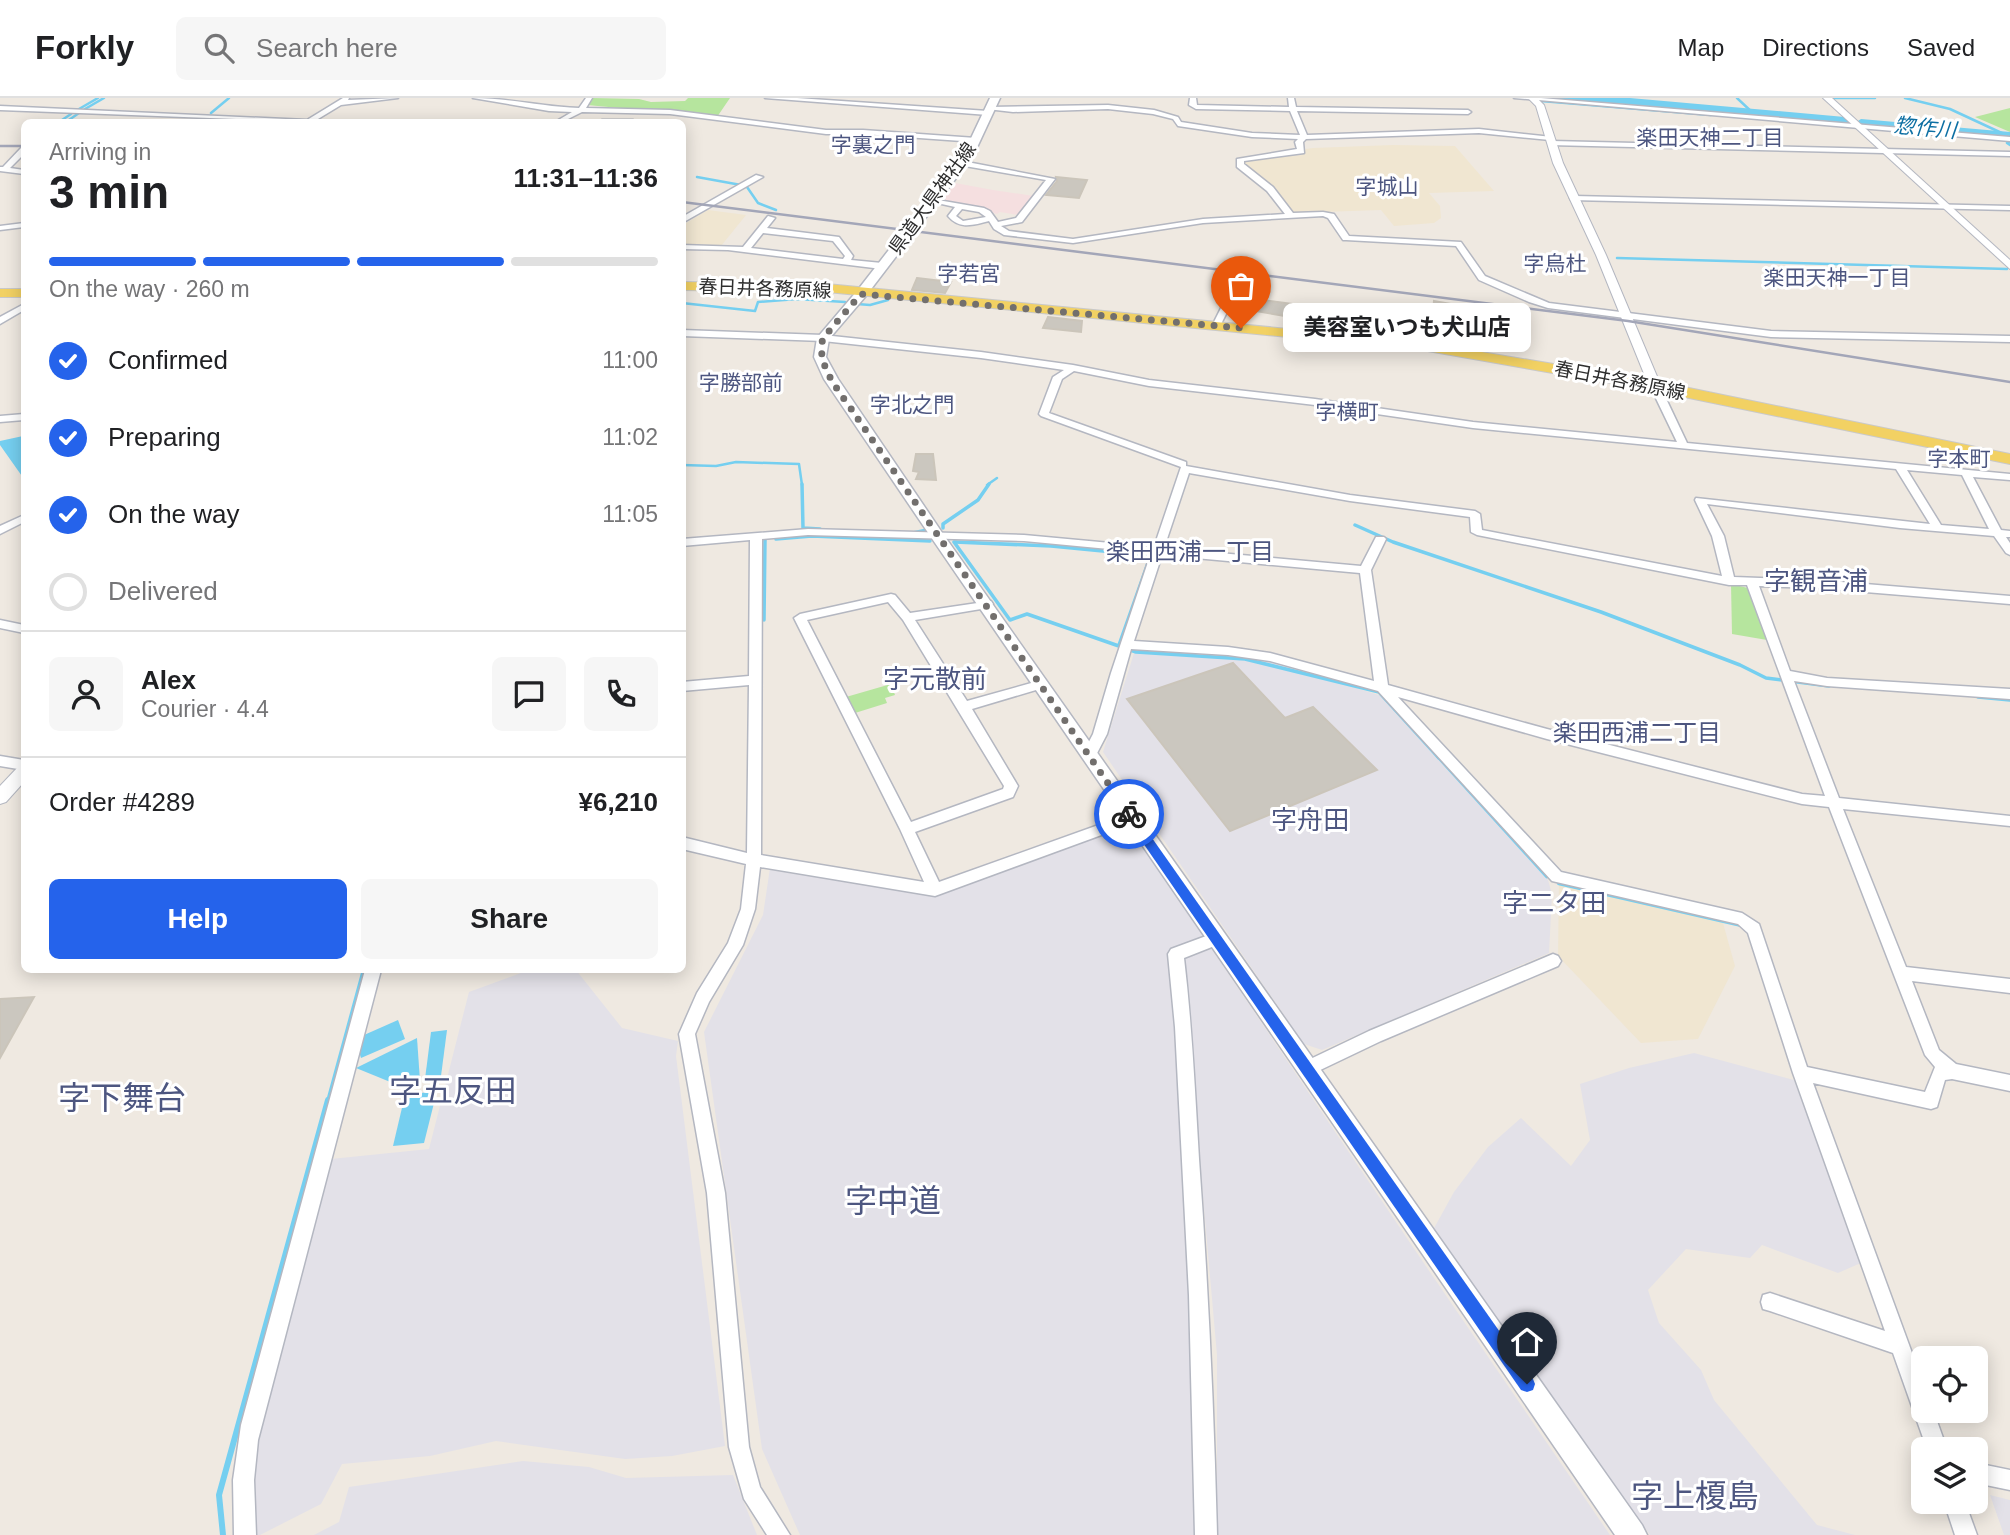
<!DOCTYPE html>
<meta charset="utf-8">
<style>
body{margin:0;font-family:Arial,"Noto Sans JP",sans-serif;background:#f6f6f6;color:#202124;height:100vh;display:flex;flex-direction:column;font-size:26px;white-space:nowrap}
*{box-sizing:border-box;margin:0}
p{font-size:23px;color:#757577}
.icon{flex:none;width:38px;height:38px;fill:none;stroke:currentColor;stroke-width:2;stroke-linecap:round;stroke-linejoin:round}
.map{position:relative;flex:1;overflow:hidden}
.details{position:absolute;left:21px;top:21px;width:665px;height:854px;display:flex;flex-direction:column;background:#fff;border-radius:10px;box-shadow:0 4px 18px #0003}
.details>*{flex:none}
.tools{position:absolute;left:1911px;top:1248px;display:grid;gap:14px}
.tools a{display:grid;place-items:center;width:77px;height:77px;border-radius:10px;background:#fff;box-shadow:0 4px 18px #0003;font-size:35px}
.pin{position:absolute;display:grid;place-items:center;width:60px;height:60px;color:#fff;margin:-72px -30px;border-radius:50% 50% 50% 0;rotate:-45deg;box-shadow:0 0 7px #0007}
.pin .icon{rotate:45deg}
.courier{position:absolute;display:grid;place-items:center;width:70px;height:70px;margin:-35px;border:5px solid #2563eb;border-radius:50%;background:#fff;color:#222;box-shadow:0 2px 9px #0007}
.bubble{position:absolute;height:49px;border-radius:10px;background:#fff;box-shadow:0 4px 18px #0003;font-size:23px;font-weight:700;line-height:49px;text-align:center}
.head em{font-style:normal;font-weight:700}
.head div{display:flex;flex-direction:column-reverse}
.head{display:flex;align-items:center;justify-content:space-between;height:119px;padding:0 28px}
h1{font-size:46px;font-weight:700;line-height:52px}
.bar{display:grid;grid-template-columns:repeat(4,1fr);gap:10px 7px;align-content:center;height:84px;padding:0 28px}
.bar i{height:9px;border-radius:5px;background:#e0e0e0}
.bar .selected{background:#2563eb}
.bar p{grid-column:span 4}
.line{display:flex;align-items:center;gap:18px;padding:0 28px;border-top:2px solid #e0e0e0}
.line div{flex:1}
.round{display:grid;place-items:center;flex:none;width:74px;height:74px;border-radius:10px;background:#f6f6f6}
ol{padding:0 28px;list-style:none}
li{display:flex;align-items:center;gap:21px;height:77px}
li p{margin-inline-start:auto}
li .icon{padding:7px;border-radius:50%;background:#2563eb;color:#fff;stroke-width:4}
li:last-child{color:#757577}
li i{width:38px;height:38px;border:4px solid #e0e0e0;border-radius:50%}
.action{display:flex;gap:14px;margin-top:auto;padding:14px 28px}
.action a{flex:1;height:80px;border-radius:10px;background:#2563eb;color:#fff;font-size:28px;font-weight:700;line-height:80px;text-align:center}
.action a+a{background:#f6f6f6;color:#202124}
header{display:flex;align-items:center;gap:42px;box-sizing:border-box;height:98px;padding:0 35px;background:#fff;border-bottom:2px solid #e0e0e0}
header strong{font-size:33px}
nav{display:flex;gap:38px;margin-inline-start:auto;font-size:24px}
.search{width:490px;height:63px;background:#f6f6f6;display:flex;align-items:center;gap:18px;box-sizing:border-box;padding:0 24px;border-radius:10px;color:#757577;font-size:26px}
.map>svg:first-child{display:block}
.industrial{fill:#e3e1e8}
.education{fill:#f0e6d1}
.medical{fill:#f5dfe0}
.green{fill:#b6e59e}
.water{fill:#75cff0}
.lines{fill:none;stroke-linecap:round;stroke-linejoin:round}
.stream-far3{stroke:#75cff0;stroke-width:2.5}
.stream-far2{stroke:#75cff0;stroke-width:3.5}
.stream-far1{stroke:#75cff0;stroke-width:4.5}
.stream{stroke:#75cff0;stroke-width:6}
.river{fill:#75cff0;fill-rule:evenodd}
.building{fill:#cbc7bf;stroke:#cbc5ba;stroke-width:2}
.minor-casing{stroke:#b4b7c1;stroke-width:3}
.tertiary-casing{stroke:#b4b7c1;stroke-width:2}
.secondary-casing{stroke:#b4b7c1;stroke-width:3}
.primary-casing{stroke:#c9c9c9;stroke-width:2}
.minor{fill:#fff;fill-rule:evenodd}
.tertiary{fill:#fff;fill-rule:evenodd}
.secondary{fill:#fff;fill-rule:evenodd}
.primary{fill:#f2d163;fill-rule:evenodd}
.rail{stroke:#a3a6b8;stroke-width:2.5}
.route{fill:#2563eb}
.done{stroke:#726f6d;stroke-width:7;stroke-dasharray:0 12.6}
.labels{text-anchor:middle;stroke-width:6;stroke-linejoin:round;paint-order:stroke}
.far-street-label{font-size:19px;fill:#2e2e2e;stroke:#fff}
.far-water-label{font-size:21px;font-style:italic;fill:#0d6fa3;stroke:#fff}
.far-neighbourhood-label{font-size:21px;fill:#4d5680;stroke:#fff}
.far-quarter-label{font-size:21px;fill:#4d5680;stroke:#fff}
.neighbourhood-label{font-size:24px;fill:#4d5680;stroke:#fff}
.quarter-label{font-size:26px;fill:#4d5680;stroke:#fff}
.near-quarter-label{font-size:32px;fill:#4d5680;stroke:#fff}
</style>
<header>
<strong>Forkly</strong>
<div class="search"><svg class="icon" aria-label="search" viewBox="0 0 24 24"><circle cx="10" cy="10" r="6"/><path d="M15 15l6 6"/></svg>Search here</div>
<nav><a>Map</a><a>Directions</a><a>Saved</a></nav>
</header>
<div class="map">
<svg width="2010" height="1437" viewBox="0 0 2010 1437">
<rect width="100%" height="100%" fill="#efe9e1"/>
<g class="industrial">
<polygon points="1135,552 1211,557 1276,565 1388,600 1548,782 1552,796 1549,855 1322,952 1304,946 1103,654"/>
<polygon points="1122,725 1127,725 1205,840 1173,854 1198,1268 1195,1437 800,1437 762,1351 704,934 763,817 770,770 777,767 932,798"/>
<polygon points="1211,850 1421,1161 1610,1437 1217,1437 1217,1257 1182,862"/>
<polygon points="529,872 576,872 622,930 678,943 676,958 725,1348 672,1358 625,1361 496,1343 430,1358 342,1366 321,1406 260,1437 255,1437 255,1354 331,1061 429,1051 469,894"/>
<polygon points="1694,955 1794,982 1863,1164 1838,1175 1762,1147 1750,1160 1686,1151 1648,1192 1659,1225 1701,1272 1714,1302 1817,1427 1855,1437 1650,1437 1433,1132 1454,1094 1488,1049 1521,1020 1571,1068 1590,1042 1580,986 1629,970"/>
<polygon points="523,1363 589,1369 626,1380 733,1377 757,1437 314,1437 339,1424 349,1389"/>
<polygon points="1990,1397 2010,1402 2010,1437 2004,1437"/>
</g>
<g class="education">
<polygon points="1393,47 1455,48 1494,93 1429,95 1440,108 1441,120 1434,125 1394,128 1381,112 1293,115 1268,85 1244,68 1244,62 1301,57 1306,51 1313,50"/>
<polygon points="708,112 746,117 721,148 683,147 683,127"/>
<polygon points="1559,785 1723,825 1735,868 1698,941 1641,945 1558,858"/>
</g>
<polygon class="medical" points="955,85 993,92 1034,98 1018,117 1000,114 997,116 974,109 941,103"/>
<g class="green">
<polygon points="592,0 639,1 651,4 685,3 688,0 730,0 717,19 587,7"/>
<polygon points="2010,10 2010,34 1975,19"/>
<polygon points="1731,486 1748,490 1767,542 1732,536"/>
<polygon points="891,586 895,597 885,600 887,605 855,615 846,599"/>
</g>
<g class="water">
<polygon points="23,338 22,339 24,342 24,381 0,347 0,343"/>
<polygon points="398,922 405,941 361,960 355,941"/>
<polygon points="447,932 441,978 425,981 431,934"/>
<polygon points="417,940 420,983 405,990 356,970"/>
<polygon points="437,993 424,1045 393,1048 405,997"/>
</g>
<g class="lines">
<g class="stream-far3">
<polyline points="1737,0 1754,16"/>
<polyline points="1833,0 1875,0"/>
<polyline points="1905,0 1950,11 2006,37"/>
<polyline points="1541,3 1711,17"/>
<polyline points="79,11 98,0"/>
<polyline points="85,11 104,0"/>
<polyline points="211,15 229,0"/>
<polyline points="59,24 71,16"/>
<polyline points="66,24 79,15"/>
<polyline points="200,24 205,20"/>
<polyline points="2010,44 2007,45 2010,47"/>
<polyline points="697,79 741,87"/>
<polyline points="747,89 758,105 776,112"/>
<polyline points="1617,160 2007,171"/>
<polyline points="682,205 755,213 758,204 797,201 845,204"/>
<polyline points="857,206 870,207 888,202"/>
<polyline points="682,367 716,368 736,364 799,366 802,387"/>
<polyline points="987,387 997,380"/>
</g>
<g class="stream-far2">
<polyline points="802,386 803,430 820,431"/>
<polyline points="1355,427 1393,444 1601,514 1740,567 1766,580 1829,588"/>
<polyline points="943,430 943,426 978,402 989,386"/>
<polyline points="913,435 927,432"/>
<polyline points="776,441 812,438 930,443"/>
<polyline points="954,444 1010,522 1027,516 1136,554 1245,561 1379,594 1439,660"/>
<polyline points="955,444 1051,448 1144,457 1149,462 1119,547"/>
<polyline points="764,522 765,442"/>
<polyline points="1978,599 2010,602"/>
</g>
<g class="stream-far1">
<polyline points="1438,658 1547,778"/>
<polyline points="1559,785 1742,827"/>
<polyline points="328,1004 364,872"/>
</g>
<polyline class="stream" points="223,1437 219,1397 328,1002"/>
<g class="river">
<polygon points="1548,0 1630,0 1845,19 1851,23 1845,27 1554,4"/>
<polygon points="1861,21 2010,34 2010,42 1856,28 1855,25"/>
</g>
</g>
<g class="building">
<polygon points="1056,79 1087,82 1079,100 1046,97 1057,83"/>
<polygon points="917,180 951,184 945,195 912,192"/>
<polygon points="1254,201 1301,207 1297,220 1250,212"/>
<polygon points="1434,203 1457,207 1454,240 1431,237"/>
<polygon points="1048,219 1082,223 1081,234 1043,230"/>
<polygon points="1367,222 1406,226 1406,240 1388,238 1389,235 1366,228"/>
<polygon points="916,356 933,356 936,382 916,381 919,374 913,373"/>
<polygon points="1233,565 1285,620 1313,609 1377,672 1230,733 1127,601"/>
<polygon points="34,899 0,960 0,901"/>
</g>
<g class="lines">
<g class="minor-casing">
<g id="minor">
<polygon points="343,0 349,0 348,2 398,0 341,7 313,24 0,12 0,8 307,22"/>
<path d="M 473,0 C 509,0 543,9 579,10 L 586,0 L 592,0 L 586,10 L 670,12 L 826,32 L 863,32 L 976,40 L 980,42 L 976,44 L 863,36 L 826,36 L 670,16 L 582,14 L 562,24 L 555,24 L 572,14 L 549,13 Z"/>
<polygon points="765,0 797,0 988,13 991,15 988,17"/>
<path d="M 1190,0 L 1196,0 L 1197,7 L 1289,9 L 1288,0 L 1294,0 L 1296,9 L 1468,12 L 1471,14 L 1468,16 L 1297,13 L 1307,37 L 1479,31 L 1552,39 L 1550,42 L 1479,35 L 1306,41 L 1303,44 L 1304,55 L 1244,63 L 1244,66 L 1273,89 L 1293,115 L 1323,114 L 1334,116 L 1349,138 L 1461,144 L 1485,178 L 1549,205 L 1771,233 L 2010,238 L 2010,244 L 1771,239 L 1548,210 L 1529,204 L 1479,182 L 1456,148 L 1346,142 L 1343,142 L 1328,120 L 1323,118 L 1203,125 L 1073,145 L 1004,137 L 994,131 L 989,123 C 973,127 960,132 948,118 L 955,109 L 928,103 L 932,101 L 984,110 L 990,113 L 998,124 L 1016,120 L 1046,82 L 959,67 L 958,65 L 962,63 L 1055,81 L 1022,124 L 1001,128 L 1009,133 L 1073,141 L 1203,121 L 1285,116 L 1267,93 L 1237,69 L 1237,61 L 1297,51 L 1295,44 L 1298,41 L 1252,39 L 1178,28 L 1173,21 L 1153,16 L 1108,11 L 1013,14 L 987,11 L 990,9 L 1108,7 L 1154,12 L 1178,19 L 1181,24 L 1252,35 L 1300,37 L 1290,13 L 1196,11 L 1189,7 ZM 962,111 L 979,114 L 986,119 L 963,123 L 956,118 Z"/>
<polygon points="1514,0 1541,0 2010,39 2010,43"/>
<polygon points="602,22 633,22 636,24 599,24"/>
<polygon points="1552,43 2010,54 2010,58 1549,47"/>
<polygon points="21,50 24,50 24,56 10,70 24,72 24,76 0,73 0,69 3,69"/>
<polygon points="756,77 763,79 682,125 682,119"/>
<polygon points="1574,98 2010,108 2010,112 1571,102 1570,100"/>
<path d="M 768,118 L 775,120 L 767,130 L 839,139 L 853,158 L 851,162 L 882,165 L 886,168 L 882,171 L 728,152 L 682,151 L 682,147 L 743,149 ZM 763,135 L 833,143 L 845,158 L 843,161 L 751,150 Z"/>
<polygon points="24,125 24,129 0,132 0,128"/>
<polygon points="24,206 24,212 0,226 0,219"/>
<polygon points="1221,210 1228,212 1219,230 1213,230 1212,228"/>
<path d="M 682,232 L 823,237 L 981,254 L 1073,267 L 1149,282 L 1315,301 L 1473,324 L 1677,344 L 1650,288 L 1655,285 L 1660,288 L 1687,345 L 2010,376 L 2010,382 L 1973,379 L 2001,432 L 2010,433 L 2010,439 L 2006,439 L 2010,445 L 2010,457 L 2006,455 L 1994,438 L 1900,430 L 1707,406 L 1724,438 L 1734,479 L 1817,482 L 2010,498 L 2010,506 L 1817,490 L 1759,488 L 1790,573 L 1827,580 L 2010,591 L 2010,601 L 1827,588 L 1794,583 L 1839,700 L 2010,718 L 2010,728 L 1843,711 L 1906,869 L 2010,881 L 2010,895 L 1912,883 L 1939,952 L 1956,966 L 2010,977 L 2010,993 L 1952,981 L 1945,982 L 1937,1009 L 1931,1011 L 1813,985 L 1923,1285 L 1923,1312 L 1933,1312 L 1947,1351 L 1927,1351 L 1893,1255 L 1770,1213 L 1763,1211 L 1761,1204 L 1763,1197 L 1770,1195 L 1885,1233 L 1793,975 L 1748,835 L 1738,826 L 1552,783 L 1378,593 L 1270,563 L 1228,557 L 1131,551 L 1107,636 L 1094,661 L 1084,661 L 1082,657 L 1093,636 L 1111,575 L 1151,455 L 1024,443 L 808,437 L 762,441 L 761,757 L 924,784 L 900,731 L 794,520 L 800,516 L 891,496 L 895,497 L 910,515 L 991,503 L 993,506 L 987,510 L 915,522 L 967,603 L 1042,582 L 1048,586 L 1046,589 L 972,611 L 1018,688 L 1013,699 L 915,734 L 939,784 L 1132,715 L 1137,716 L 1139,720 L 1137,724 L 935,798 L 760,769 L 755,811 L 743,847 L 709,904 L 695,936 L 725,1095 L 749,1349 L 760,1389 L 790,1437 L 767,1437 L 744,1401 L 729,1349 L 707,1095 L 679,936 L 697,895 L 728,845 L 741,811 L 746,766 L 682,751 L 682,739 L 747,755 L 749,587 L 682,593 L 682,584 L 749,578 L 750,442 L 682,448 L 682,441 L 808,431 L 1024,437 L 1154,449 L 1181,369 L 1041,318 L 1039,316 L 1053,279 L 1064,272 L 981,260 L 823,243 L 682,238 ZM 1074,273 L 1149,288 L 1315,307 L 1473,330 L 1896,371 L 1930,426 L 1696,400 L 1695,402 L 1712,438 L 1722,478 L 1482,432 L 1480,416 L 1475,413 L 1350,397 L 1186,368 L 1186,364 L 1049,315 L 1062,281 ZM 1907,372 L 1962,377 L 1989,431 L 1941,427 ZM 1189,375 L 1350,403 L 1470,419 L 1471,434 L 1477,437 L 1729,487 L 1747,487 L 1825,698 L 1802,696 L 1547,631 L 1388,587 L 1371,472 L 1386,441 L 1384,439 L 1376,439 L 1361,468 L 1164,450 ZM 1162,457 L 1360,475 L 1374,583 L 1270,555 L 1228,549 L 1134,543 ZM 888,504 L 903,522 L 1004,688 L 1003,691 L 911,724 L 807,522 ZM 1398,599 L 1547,641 L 1802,706 L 1829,709 L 1925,957 L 1935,969 L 1925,994 L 1807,969 L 1759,826 L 1742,815 L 1561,774 Z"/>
<polygon points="24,316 24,322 0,324 0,318"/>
<polygon points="24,417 24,424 0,436 0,428"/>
<polygon points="0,522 24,527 24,535 0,530"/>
<polygon points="0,658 24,662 24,672 0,668"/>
<path d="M 1217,834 L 1222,835 L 1225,840 L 1222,845 L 1184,860 C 1192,926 1195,994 1199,1061 C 1208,1186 1214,1311 1217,1437 L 1195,1437 L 1189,1197 L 1175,929 L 1168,856 L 1171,851 Z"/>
<polygon points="1553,856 1558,858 1561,863 1558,868 1381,943 1314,975 1308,978 1302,975 1300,970 1302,965 1369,933"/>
<polygon points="365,872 381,872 258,1342 254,1382 256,1437 234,1437 233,1382 241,1327"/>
<polygon points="1976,1365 2010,1372 2010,1392 1976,1385"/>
<polygon points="1944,1404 1965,1404 1977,1437 1955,1437"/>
</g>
</g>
<g class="tertiary-casing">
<g id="tertiary">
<polygon points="1528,0 1537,0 1544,7 1563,65 1606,157 1661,288 1659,291 1649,288 1596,157 1553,65 1536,8"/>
<polygon points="1823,0 1832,0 2010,162 2010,171"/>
<polygon points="24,668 24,684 6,704 0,706 0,688 18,669"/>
</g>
</g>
<g class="secondary-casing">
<polygon id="secondary" points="990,0 1000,0 973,58 865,199 829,241 826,259 838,281 943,436 1642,1427 1647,1437 1615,1437 933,442 824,281 814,259 817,240 857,193 964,55"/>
</g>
<g class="primary-casing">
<g id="primary">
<polygon points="682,184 827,186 1422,244 1655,283 2010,356 2010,366 1655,293 1422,252 827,194 682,192"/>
<rect x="0" y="191" width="24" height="8"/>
</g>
</g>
<use href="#minor" class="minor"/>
<use href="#tertiary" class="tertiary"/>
<use href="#secondary" class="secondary"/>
<use href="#primary" class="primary"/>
<g class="rail">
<polyline points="0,48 24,48"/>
<polyline points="682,104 1628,223 2010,284"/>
</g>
</g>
<polygon class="route" points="1129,712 1133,713 1533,1281 1535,1286 1533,1292 1527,1294 1521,1292 1125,719 1124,716"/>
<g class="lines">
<path class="done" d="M 1129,716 L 856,318 C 841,295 815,268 823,240 L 861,196 L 1241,230"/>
</g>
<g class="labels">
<g class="far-street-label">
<text transform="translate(932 100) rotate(-54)" y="7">県道大県神社線</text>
<text transform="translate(765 190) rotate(2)" y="7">春日井各務原線</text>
<text transform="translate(1620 282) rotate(11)" y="7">春日井各務原線</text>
</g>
<g class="far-water-label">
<text transform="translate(1925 30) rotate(5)" y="7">惣作川</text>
</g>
<g class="far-neighbourhood-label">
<text x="1710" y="47">楽田天神二丁目</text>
<text x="1837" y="187">楽田天神一丁目</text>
</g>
<g class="far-quarter-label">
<text x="873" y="54">字裏之門</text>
<text x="1387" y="96">字城山</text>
<text x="1555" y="173">字烏杜</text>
<text x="969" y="183">字若宮</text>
<text x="741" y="292">字勝部前</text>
<text x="912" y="314">字北之門</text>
<text x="1347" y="321">字横町</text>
<text x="1959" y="368">字本町</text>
</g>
<g class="neighbourhood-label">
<text x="1190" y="462">楽田西浦一丁目</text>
<text x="1637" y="643">楽田西浦二丁目</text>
</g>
<g class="quarter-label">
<text x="1816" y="492">字観音浦</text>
<text x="935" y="590">字元散前</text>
<text x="1310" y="731">字舟田</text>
<text x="1554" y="814">字二タ田</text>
</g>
<g class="near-quarter-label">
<text x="453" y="1004">字五反田</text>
<text x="122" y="1011">字下舞台</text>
<text x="893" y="1114">字中道</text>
<text x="1695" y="1409">字上榎島</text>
</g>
</g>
</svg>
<div class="tools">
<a><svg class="icon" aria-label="locate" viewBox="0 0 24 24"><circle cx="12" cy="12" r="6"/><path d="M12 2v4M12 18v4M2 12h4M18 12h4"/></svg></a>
<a><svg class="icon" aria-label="layers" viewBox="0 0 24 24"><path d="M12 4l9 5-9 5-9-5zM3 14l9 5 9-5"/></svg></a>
</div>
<div class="pin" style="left:1241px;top:230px;background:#ea580c"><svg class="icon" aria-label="bag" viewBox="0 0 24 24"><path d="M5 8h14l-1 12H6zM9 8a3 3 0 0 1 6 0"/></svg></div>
<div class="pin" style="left:1527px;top:1286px;background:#1f2937"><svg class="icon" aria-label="home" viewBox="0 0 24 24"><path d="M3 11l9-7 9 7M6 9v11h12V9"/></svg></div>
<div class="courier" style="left:1129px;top:716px"><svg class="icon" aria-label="bike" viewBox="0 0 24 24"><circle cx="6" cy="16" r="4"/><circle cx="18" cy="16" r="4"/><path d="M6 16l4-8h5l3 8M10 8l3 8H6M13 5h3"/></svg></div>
<div class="bubble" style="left:1283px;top:205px;width:248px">美容室いつも犬山店</div>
<section class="details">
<div class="head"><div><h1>3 min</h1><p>Arriving in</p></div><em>11:31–11:36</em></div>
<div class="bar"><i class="selected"></i><i class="selected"></i><i class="selected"></i><i></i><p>On the way · 260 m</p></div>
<ol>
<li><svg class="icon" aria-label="check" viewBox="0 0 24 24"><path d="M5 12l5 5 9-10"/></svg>Confirmed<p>11:00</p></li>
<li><svg class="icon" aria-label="check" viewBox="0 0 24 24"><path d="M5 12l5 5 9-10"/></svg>Preparing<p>11:02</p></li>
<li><svg class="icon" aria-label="check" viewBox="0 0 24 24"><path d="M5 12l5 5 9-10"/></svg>On the way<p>11:05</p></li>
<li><i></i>Delivered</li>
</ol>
<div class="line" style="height:126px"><a class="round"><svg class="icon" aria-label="person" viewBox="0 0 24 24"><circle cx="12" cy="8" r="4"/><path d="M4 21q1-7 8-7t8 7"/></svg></a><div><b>Alex</b><p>Courier · 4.4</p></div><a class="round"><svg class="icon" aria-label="chat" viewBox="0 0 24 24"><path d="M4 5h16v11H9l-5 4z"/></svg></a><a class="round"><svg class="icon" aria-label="phone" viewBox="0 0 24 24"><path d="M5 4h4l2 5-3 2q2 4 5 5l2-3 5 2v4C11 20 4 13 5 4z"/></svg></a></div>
<div class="line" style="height:91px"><div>Order #4289</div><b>¥6,210</b></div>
<div class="action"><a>Help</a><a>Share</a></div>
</section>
</div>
